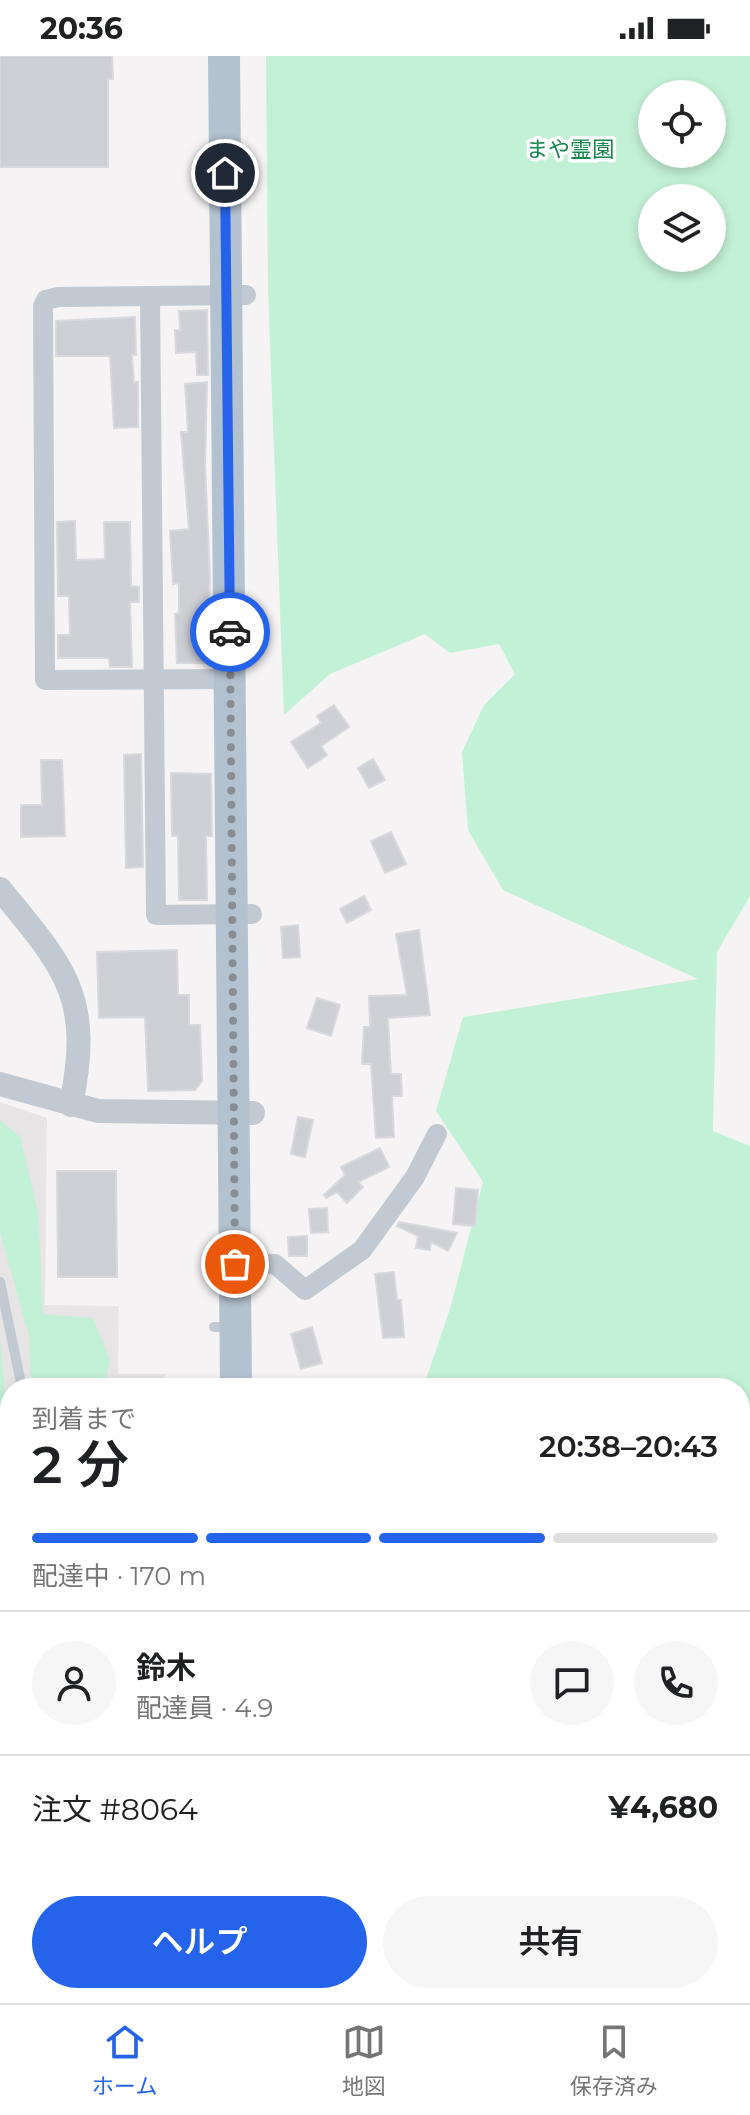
<!DOCTYPE html>
<html lang="ja">
<meta charset="utf-8">
<style>
body{margin:0;font-family:Montserrat,"Noto Sans JP",sans-serif;background:#f6f6f6;color:#202124;height:100vh;display:flex;flex-direction:column;font-size:30px;white-space:nowrap}
*{box-sizing:border-box;margin:0}
p{font-size:26px;color:#757577}
.icon{flex:none;width:44px;height:44px;fill:none;stroke:currentColor;stroke-width:2;stroke-linecap:round;stroke-linejoin:round}
.map{position:relative;flex:1;overflow:hidden}
.panel{position:absolute;left:0px;top:1322px;width:750px;height:626px;display:flex;flex-direction:column;background:#fff;border-radius:32px 32px 0 0;box-shadow:0 4px 12px #0003}
.panel>*{flex:none}
.buttons{position:absolute;left:638px;top:24px;display:grid;gap:16px}
.buttons a{display:grid;place-items:center;width:88px;height:88px;border-radius:50%;background:#fff;box-shadow:0 4px 12px #0003;font-size:40px}
.pin{position:absolute;display:grid;place-items:center;width:68px;height:68px;color:#fff;margin:-34px;border:4px solid #fff;border-radius:50%;box-shadow:0 2px 8px #0007}
.courier{position:absolute;display:grid;place-items:center;width:80px;height:80px;margin:-40px;border:6px solid #2563eb;border-radius:50%;background:#fff;color:#222;box-shadow:0 2px 10px #0007}
.headline em{font-style:normal;font-weight:600}
.headline div{display:flex;flex-direction:column-reverse}
.headline{display:flex;align-items:center;justify-content:space-between;height:136px;padding:0 32px}
h1{font-size:52px;font-weight:600;line-height:60px}
.bar{display:grid;grid-template-columns:repeat(4,1fr);gap:12px 8px;align-content:center;height:96px;padding:0 32px}
.bar i{height:10px;border-radius:6px;background:#e0e0e0}
.bar .selected{background:#2563eb}
.bar p{grid-column:span 4}
.line{display:flex;align-items:center;gap:20px;padding:0 32px;border-top:2px solid #e0e0e0}
.line div{flex:1}
.round{display:grid;place-items:center;flex:none;width:84px;height:84px;border-radius:42px;background:#f6f6f6}
.primary-button{display:flex;gap:16px;margin-top:auto;padding:16px 32px}
.primary-button a{flex:1;height:92px;border-radius:48px;background:#2563eb;color:#fff;font-size:32px;font-weight:600;line-height:92px;text-align:center}
.primary-button a+a{background:#f6f6f6;color:#202124}
.status{display:flex;justify-content:space-between;align-items:center;height:56px;padding:0 40px;background:#fff;direction:ltr}
.status svg{height:22px;fill:currentColor}
.dock{display:flex;justify-content:space-around;align-items:center;height:112px;border-top:2px solid #e0e0e0;background:#fff;font-size:22px;color:#757577}
.dock a{display:grid;justify-items:center;gap:4px}
.dock .selected{color:#2563eb}
.map>svg:first-child{display:block}
.commercial{fill:#fdf9ef}
.education{fill:#e6e4e5}
.green{fill:#c3f1d5;fill-rule:evenodd}
.lines{fill:none;stroke-linecap:round;stroke-linejoin:round}
.river{stroke:#90daee;stroke-width:32}
.building{fill:#cdcfd5;stroke:#d7d9de;stroke-width:2}
.service{stroke:#c1cad2;stroke-width:10}
.minor{stroke:#c1cad2;stroke-width:20}
.tertiary{stroke:#c1cad2;stroke-width:24}
.primary{stroke:#b3c2d1;stroke-width:32}
.done{stroke:#868d94;stroke-width:8;stroke-dasharray:0 14.4}
.route{stroke:#2563eb;stroke-width:10}
.labels{text-anchor:middle;stroke-width:7;stroke-linejoin:round;paint-order:stroke}
.park-label{font-size:22px;fill:#17864f;stroke:#fff}
</style>
<div class="status"><b>20:36</b><svg viewBox="0 0 49 12"><path d="M0 12V9h3v3zM5 12V6h3v6zM10 12V3h3v9zM15 12V0h3v12zM26 1h20v11H26zM47 4h2v5h-2z"/></svg></div>
<div class="map">
<svg width="750" height="1947" viewBox="0 0 750 1947">
<rect width="100%" height="100%" fill="#f5f3f3"/>
<polygon class="commercial" points="0,1911 10,1921 10,1938 21,1938 21,1947 0,1947"/>
<polygon class="education" points="0,1046 47,1062 45,1249 119,1250 118,1318 167,1318 153,1332 10,1332 10,1868 0,1868"/>
<g class="green">
<path d="M 266,0 L 750,0 L 750,840 L 717,896 L 713,1075 L 750,1090 L 750,1549 L 740,1554 L 740,1332 L 423,1332 L 450,1253 L 483,1126 L 436,1055 L 463,961 L 698,923 L 503,834 L 468,774 L 462,696 L 484,649 L 515,618 L 499,588 L 450,597 L 425,578 L 330,618 L 284,659 L 268,234 ZM 652,38 L 712,38 L 712,98 L 652,98 ZM 652,142 L 712,142 L 712,202 L 652,202 Z"/>
<polygon points="0,1064 20,1081 38,1155 43,1258 93,1262 110,1304 106,1323 88,1325 87,1332 31,1332 29,1280 0,1176"/>
<polygon points="0,1283 10,1390 9,1455 0,1468"/>
<polygon points="0,1705 7,1710 6,1719 1,1722 3,1738 8,1739 10,1751 0,1754"/>
<polygon points="6,1785 8,1854 0,1855 0,1786"/>
<polygon points="740,1895 750,1927 750,1947 554,1947 569,1938 740,1938"/>
</g>
<g class="lines">
<polyline class="river" points="235,1938 238,1947"/>
</g>
<g class="building">
<polygon points="0,0 112,0 113,23 108,23 108,111 0,111"/>
<polygon points="207,254 208,319 197,319 196,296 176,297 175,274 180,274 179,255"/>
<polygon points="135,261 136,299 132,299 134,326 138,326 138,371 114,372 110,300 56,300 56,265"/>
<polygon points="207,326 205,408 210,523 207,607 177,607 175,558 179,557 179,527 173,528 170,475 189,473 181,376 188,376 185,328"/>
<polygon points="75,465 76,504 105,503 104,466 130,466 131,530 139,531 139,546 130,546 132,611 110,611 109,602 58,602 58,579 70,579 69,540 58,540 57,466"/>
<polygon points="334,649 349,671 321,690 327,699 308,712 291,686 321,667 317,660"/>
<polygon points="141,698 143,811 126,812 124,699"/>
<polygon points="373,703 385,724 369,732 358,712"/>
<polygon points="41,704 62,704 65,780 21,781 21,749 42,749"/>
<polygon points="171,717 211,718 212,780 206,780 207,844 179,844 178,780 172,780"/>
<polygon points="391,776 406,808 385,817 371,785"/>
<polygon points="364,840 371,854 347,867 340,853"/>
<polygon points="298,869 300,901 283,902 281,871"/>
<polygon points="419,874 430,959 388,962 391,1018 401,1018 402,1040 392,1040 394,1081 376,1082 371,1008 362,1008 364,971 370,971 369,940 407,939 396,878"/>
<polygon points="177,894 178,939 189,939 189,969 200,969 202,1025 195,1034 148,1035 145,961 99,962 97,896"/>
<polygon points="317,942 340,949 331,980 307,972"/>
<polygon points="298,1061 313,1064 305,1101 291,1098"/>
<polygon points="380,1092 389,1111 358,1126 363,1131 347,1147 337,1136 326,1142 324,1139 345,1119 341,1111"/>
<polygon points="57,1115 116,1115 117,1221 58,1221"/>
<polygon points="456,1132 478,1134 475,1170 453,1168"/>
<polygon points="327,1152 328,1176 311,1177 309,1153"/>
<polygon points="399,1166 427,1171 457,1177 448,1195 431,1186 430,1194 416,1192 418,1180 397,1170"/>
<polygon points="307,1180 307,1200 289,1200 288,1181"/>
<polygon points="394,1216 397,1244 401,1244 404,1281 383,1282 375,1218"/>
<polygon points="312,1271 322,1307 301,1313 291,1278"/>
</g>
<g class="lines">
<g class="service">
<polyline points="0,1226 22,1332"/>
<polyline points="214,1271 233,1271"/>
<polyline points="10,1490 4,1509 10,1523"/>
<polyline points="0,1682 10,1678"/>
</g>
<g class="minor">
<polyline points="150,240 156,859 252,858"/>
<polyline points="231,623 45,624 43,250 46,244 58,241 246,239"/>
<polyline points="255,1208 275,1208 305,1234 362,1194 415,1121 437,1078"/>
<polyline points="188,1938 190,1947"/>
</g>
<g class="tertiary">
<path d="M 0,833 C 66,913 93,941 71,1049"/>
<polyline points="0,1028 98,1055 253,1057"/>
<polyline points="0,1891 10,1891"/>
<polyline points="38,1938 38,1947"/>
</g>
<g class="primary">
<polyline points="224,0 236,1332"/>
<polyline points="419,1938 423,1947"/>
</g>
</g>
<g class="lines">
<polyline class="done" points="230,576 235,1208"/>
<polyline class="route" points="225,117 230,576"/>
</g>
<g class="labels">
<g class="park-label">
<text x="570" y="101">まや霊園</text>
</g>
</g>
</svg>
<div class="buttons">
<a><svg class="icon" aria-label="locate" viewBox="0 0 24 24"><circle cx="12" cy="12" r="6"/><path d="M12 2v4M12 18v4M2 12h4M18 12h4"/></svg></a>
<a><svg class="icon" aria-label="layers" viewBox="0 0 24 24"><path d="M12 4l9 5-9 5-9-5zM3 14l9 5 9-5"/></svg></a>
</div>
<div class="pin" style="left:235px;top:1208px;background:#ea580c"><svg class="icon" aria-label="bag" viewBox="0 0 24 24"><path d="M5 8h14l-1 12H6zM9 8a3 3 0 0 1 6 0"/></svg></div>
<div class="pin" style="left:225px;top:117px;background:#1f2937"><svg class="icon" aria-label="home" viewBox="0 0 24 24"><path d="M3 11l9-7 9 7M6 9v11h12V9"/></svg></div>
<div class="courier" style="left:230px;top:576px"><svg class="icon" aria-label="car" viewBox="0 0 24 24"><path d="M5 17H2v-5l4-1 3-4h7l3 4 3 1v5h-3M9 17h6M6 11h13"/><circle cx="7" cy="17" r="2"/><circle cx="17" cy="17" r="2"/></svg></div>
<section class="panel">
<div class="headline"><div><h1>2 分</h1><p>到着まで</p></div><em>20:38–20:43</em></div>
<div class="bar"><i class="selected"></i><i class="selected"></i><i class="selected"></i><i></i><p>配達中 · 170 m</p></div>
<div class="line" style="height:144px"><a class="round"><svg class="icon" aria-label="person" viewBox="0 0 24 24"><circle cx="12" cy="8" r="4"/><path d="M4 21q1-7 8-7t8 7"/></svg></a><div><b>鈴木</b><p>配達員 · 4.9</p></div><a class="round"><svg class="icon" aria-label="chat" viewBox="0 0 24 24"><path d="M4 5h16v11H9l-5 4z"/></svg></a><a class="round"><svg class="icon" aria-label="phone" viewBox="0 0 24 24"><path d="M5 4h4l2 5-3 2q2 4 5 5l2-3 5 2v4C11 20 4 13 5 4z"/></svg></a></div>
<div class="line" style="height:104px"><div>注文 #8064</div><b>¥4,680</b></div>
<div class="primary-button"><a>ヘルプ</a><a>共有</a></div>
</section>
</div>
<nav class="dock">
<a class="selected"><svg class="icon" aria-label="home" viewBox="0 0 24 24"><path d="M3 11l9-7 9 7M6 9v11h12V9"/></svg>ホーム</a>
<a><svg class="icon" aria-label="map" viewBox="0 0 24 24"><path d="M3 6l6-2 6 2 6-2v14l-6 2-6-2-6 2zM9 4v14M15 6v14"/></svg>地図</a>
<a><svg class="icon" aria-label="saved" viewBox="0 0 24 24"><path d="M7 4h10v16l-5-4-5 4z"/></svg>保存済み</a>
</nav>
